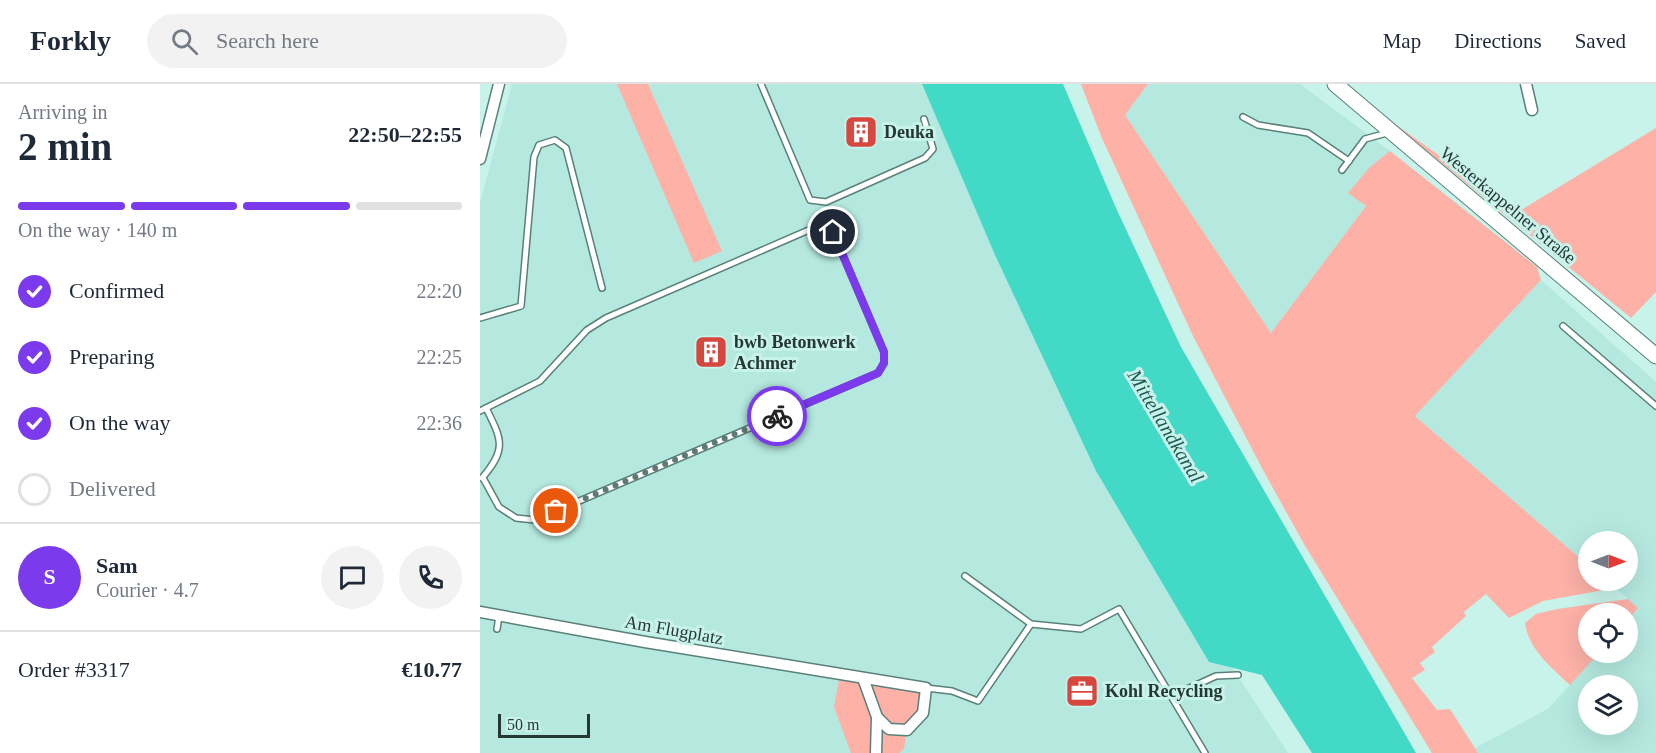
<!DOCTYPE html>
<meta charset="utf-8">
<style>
body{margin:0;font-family:Georgia,serif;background:#f2f2f3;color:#1f2937;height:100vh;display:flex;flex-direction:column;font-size:22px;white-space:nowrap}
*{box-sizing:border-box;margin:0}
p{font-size:20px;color:#747a83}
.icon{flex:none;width:33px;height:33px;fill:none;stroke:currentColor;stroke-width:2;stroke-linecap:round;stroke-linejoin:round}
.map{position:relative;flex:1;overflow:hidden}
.details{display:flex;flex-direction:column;background:#fff;width:480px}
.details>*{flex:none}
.needle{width:39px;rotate:90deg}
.tools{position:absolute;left:1098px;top:447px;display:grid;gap:12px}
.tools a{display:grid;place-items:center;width:60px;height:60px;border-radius:50%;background:#fff;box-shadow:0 6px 24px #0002;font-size:30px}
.scale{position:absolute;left:18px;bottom:15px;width:92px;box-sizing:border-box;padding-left:6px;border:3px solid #263734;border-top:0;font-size:16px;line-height:21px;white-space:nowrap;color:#263734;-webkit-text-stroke:4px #c8f3eb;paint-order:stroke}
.pin{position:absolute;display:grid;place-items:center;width:51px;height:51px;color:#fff;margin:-26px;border:3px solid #fff;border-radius:50%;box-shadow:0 2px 6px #0007}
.courier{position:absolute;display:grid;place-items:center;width:60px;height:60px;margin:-30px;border:4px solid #7c3aed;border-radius:50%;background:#fff;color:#222;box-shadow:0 2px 8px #0007}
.head em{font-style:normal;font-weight:700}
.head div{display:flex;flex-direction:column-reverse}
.head{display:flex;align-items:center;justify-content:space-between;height:102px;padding:0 18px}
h1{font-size:39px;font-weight:700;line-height:45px}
.bar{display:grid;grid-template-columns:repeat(4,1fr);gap:9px 6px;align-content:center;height:72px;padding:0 18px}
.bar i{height:8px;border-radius:4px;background:#e0e1e3}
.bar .current{background:#7c3aed}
.bar p{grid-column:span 4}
.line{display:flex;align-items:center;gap:15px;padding:0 18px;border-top:2px solid #e0e1e3}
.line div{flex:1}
.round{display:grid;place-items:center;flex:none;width:63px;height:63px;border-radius:32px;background:#f2f2f3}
ol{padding:0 18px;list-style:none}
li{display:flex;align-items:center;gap:18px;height:66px}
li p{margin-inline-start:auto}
li .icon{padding:6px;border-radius:50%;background:#7c3aed;color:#fff;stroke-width:4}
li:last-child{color:#747a83}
li i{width:33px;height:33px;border:3px solid #e0e1e3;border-radius:50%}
header{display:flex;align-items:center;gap:36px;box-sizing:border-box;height:84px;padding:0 30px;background:#fff;border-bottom:2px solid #e0e1e3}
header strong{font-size:28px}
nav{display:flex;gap:33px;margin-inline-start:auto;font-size:21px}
.search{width:420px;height:54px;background:#f2f2f3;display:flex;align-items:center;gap:15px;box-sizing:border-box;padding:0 21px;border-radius:33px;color:#747a83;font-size:22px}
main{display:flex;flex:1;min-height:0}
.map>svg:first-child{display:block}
.built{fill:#b5e9e0;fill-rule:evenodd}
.green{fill:#fdb1a7}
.water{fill:#42d9c6}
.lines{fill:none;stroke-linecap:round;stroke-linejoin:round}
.service-casing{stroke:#598079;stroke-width:8}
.minor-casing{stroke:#598079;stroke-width:13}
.secondary-casing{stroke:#598079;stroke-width:17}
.service{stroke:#fff;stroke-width:5}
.minor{stroke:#fff;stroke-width:10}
.secondary{stroke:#fff;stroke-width:15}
.done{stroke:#5f7974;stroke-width:6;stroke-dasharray:0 10.8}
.route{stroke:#7c3aed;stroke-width:8}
.labels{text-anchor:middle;stroke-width:6;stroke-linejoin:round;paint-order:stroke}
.poi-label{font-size:18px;font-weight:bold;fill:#263734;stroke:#c8f3eb;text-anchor:start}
.street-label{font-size:18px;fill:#263734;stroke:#c8f3eb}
.water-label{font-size:20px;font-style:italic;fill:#1b5850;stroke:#c8f3eb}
</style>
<header>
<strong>Forkly</strong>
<div class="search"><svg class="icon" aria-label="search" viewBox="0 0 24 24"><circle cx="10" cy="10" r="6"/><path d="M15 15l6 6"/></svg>Search here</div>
<nav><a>Map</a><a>Directions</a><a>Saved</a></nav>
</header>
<main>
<section class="details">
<div class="head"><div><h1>2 min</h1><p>Arriving in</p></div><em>22:50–22:55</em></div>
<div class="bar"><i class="current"></i><i class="current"></i><i class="current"></i><i></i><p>On the way · 140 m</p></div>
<ol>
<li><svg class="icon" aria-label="check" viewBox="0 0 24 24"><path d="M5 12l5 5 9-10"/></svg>Confirmed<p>22:20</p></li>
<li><svg class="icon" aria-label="check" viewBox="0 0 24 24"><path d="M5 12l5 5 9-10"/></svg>Preparing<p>22:25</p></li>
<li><svg class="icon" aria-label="check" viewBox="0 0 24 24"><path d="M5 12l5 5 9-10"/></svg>On the way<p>22:36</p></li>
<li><i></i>Delivered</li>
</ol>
<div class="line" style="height:108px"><b class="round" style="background:#7c3aed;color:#fff">S</b><div><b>Sam</b><p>Courier · 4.7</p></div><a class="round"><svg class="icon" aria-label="chat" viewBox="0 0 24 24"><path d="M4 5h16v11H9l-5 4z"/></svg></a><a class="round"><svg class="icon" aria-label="phone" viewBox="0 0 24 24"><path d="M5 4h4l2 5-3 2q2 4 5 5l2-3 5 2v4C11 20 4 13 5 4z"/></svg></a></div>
<div class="line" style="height:78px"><div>Order #3317</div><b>€10.77</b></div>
</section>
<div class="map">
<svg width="1176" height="669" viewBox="0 0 1176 669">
<rect width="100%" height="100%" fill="#c8f3eb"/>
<g class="built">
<polygon points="32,0 442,0 515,171 616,387 729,577 752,583 808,669 0,669 0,119"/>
<polygon points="668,0 820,0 910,67 890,83 869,109 886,122 791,250 645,31"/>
<path d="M 1061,196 L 1176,298 L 1176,669 L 998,669 L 995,664 L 1068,625 L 1119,569 L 1148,568 L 1148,536 L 1158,524 L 1127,497 L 1148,496 L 1148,458 L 1108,458 L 1108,481 L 935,332 ZM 1108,602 L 1148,602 L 1148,640 L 1108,640 Z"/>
</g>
<g class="green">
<polygon points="137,0 168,0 242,167 214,179"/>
<polygon points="601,0 668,0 645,31 791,249 886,122 868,109 890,83 910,67 1057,183 1061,196 935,332 1108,481 1108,496 1127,497 1135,504 1063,517 1029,534 1006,510 984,528 986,532 952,563 955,568 940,579 945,586 932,594 957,626 970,625 998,669 952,669 824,460 783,386 713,252 621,52"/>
<polygon points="908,35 1038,128 1176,44 1176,208 1151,234"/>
<path d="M 1148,515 L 1158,524 L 1148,536 L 1148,530 L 1108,530 L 1108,568 L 1119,569 L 1090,601 C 1071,583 1049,566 1045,539 L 1056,530 L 1077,525 Z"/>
<polygon points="360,591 446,604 443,629 427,646 424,665 419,669 371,669 354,623"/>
</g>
<polygon class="water" points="442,0 583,0 636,124 701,263 936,669 832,669 782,591 729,578 616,387 515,171"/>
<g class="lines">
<g class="service-casing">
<g id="service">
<polyline points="281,0 330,116 346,118 445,74 453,65 444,35"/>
<polyline points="763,33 778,41 828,49 869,77"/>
<polyline points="862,86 885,55 907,49"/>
<polyline points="0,234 41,222 54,73 59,61 75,56 86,64 122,204"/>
<polyline points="1083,242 1176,322"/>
<polyline points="0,327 60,297 107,246 126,234 338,142 353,148 404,268 404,279 398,289 55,436 36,434 19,423 3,394"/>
<path d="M 2,394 C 27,365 22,356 6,324"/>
<polyline points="551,540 601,545 639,525 725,669"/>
<polyline points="17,545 19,532"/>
<polyline points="446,604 472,607 498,617 551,540 485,492"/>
<polyline points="692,612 736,592 758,591"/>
</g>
</g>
<g class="minor-casing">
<g id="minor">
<polyline points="1046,0 1052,26"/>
<polyline points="0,75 19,0"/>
<polyline points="0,528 165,558 446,604 443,629 427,646 409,645 397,633 396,669"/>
<polyline points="383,594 397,633"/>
</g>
</g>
<g class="secondary-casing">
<polyline id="secondary" points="855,0 1176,272"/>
</g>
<use href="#service" class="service"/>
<use href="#minor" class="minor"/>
<use href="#secondary" class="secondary"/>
</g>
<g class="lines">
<polyline class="done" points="76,427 297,332"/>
<polyline class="route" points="297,332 398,289 404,279 404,268 353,148"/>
</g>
<defs>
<g id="building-square" transform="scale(1.725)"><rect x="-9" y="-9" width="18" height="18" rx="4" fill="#d6483f" stroke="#c8f3eb"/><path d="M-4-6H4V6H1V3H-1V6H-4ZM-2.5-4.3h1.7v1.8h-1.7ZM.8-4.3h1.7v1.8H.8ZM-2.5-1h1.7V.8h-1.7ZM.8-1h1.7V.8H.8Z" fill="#fff"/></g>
<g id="office-square" transform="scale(1.725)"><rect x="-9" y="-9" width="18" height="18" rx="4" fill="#d6483f" stroke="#c8f3eb"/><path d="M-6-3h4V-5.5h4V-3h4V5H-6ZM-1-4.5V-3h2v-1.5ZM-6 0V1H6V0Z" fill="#fff"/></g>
</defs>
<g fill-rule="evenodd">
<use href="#building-square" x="381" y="48"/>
<use href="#building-square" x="231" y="268"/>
<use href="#office-square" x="602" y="607"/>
</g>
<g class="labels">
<g class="poi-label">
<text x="404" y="54">Deuka</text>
<text x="254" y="264">bwb Betonwerk<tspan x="254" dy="21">Achmer</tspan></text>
<text x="625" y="613">Kohl Recycling</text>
</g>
<g class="street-label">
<text transform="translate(1028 121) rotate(40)" y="6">Westerkappelner Straße</text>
<text transform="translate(194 546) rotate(10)" y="6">Am Flugplatz</text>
</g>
<g class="water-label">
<text transform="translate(686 342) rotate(59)" y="7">Mittellandkanal</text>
</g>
</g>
</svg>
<div class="tools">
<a><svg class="needle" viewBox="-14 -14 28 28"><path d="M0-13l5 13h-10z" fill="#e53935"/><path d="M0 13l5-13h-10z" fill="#747a83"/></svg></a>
<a><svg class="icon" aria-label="locate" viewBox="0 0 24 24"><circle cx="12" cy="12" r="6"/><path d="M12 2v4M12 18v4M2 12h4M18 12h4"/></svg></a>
<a><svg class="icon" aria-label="layers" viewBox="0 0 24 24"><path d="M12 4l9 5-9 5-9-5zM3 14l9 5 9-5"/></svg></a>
</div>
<div class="scale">50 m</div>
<div class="pin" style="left:76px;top:427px;background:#ea580c"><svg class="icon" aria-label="bag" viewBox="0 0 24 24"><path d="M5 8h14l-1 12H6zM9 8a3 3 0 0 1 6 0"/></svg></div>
<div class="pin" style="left:353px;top:148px;background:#1f2937"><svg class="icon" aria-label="home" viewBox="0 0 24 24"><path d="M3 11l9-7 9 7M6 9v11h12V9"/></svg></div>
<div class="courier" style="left:297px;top:332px"><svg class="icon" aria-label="bike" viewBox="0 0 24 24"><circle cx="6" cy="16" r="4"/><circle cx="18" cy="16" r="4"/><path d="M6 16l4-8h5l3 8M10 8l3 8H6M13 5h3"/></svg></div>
</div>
</main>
